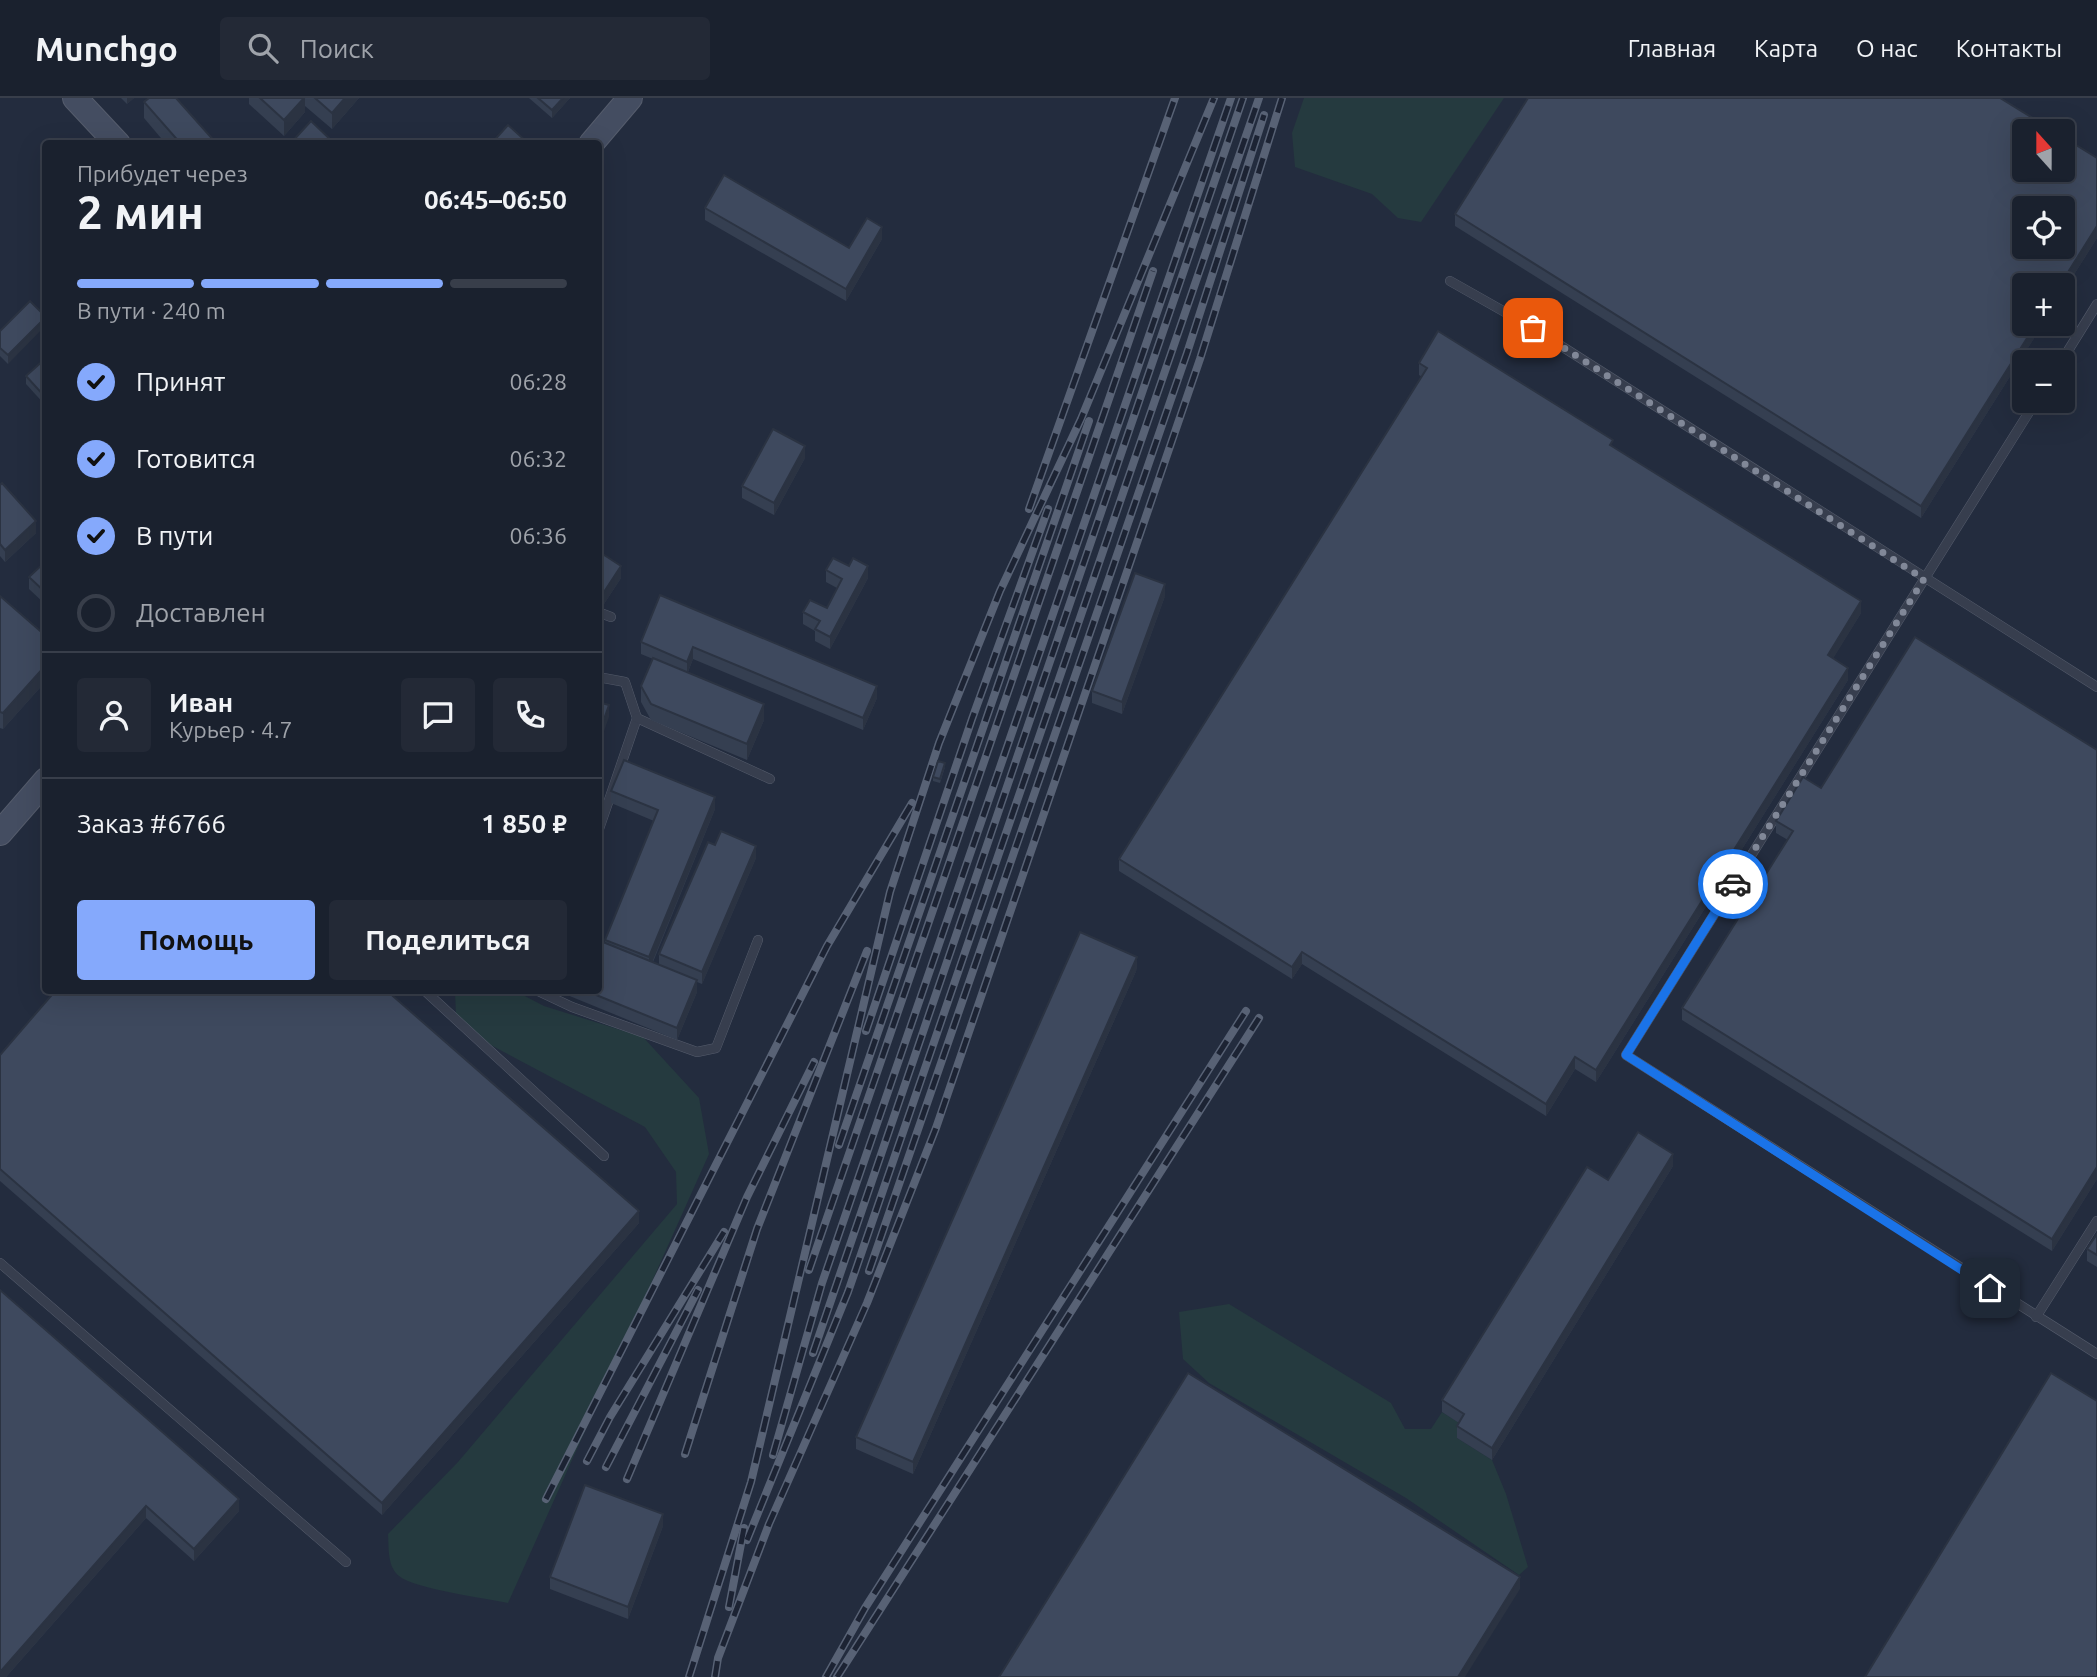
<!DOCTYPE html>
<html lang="ru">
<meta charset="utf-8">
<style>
body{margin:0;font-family:Ubuntu,sans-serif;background:#232936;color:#f1f3f6;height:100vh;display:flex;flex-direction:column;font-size:26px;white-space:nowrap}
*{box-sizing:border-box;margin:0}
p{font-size:23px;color:#9fa3aa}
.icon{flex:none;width:38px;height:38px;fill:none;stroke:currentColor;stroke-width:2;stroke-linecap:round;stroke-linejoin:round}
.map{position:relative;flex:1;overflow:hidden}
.sheet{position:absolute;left:42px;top:42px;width:560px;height:854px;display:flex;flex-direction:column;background:#1a212e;border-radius:7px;box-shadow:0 7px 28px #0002,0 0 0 2px #383e4a}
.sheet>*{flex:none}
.needle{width:46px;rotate:339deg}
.fabs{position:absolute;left:2012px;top:21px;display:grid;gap:14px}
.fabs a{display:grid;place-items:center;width:63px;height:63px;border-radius:7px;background:#1a212e;box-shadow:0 7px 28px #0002,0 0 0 2px #383e4a;font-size:35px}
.pin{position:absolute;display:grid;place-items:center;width:60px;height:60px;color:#fff;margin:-30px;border-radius:14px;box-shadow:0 4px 10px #0006}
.courier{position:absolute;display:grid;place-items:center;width:70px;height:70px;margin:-35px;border:5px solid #1a73e8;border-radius:50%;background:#fff;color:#222;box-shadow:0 2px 9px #0007}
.overview em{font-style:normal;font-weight:700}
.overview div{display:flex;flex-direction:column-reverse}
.overview{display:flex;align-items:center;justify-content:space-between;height:119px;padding:0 35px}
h1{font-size:46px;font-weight:700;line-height:52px}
.bar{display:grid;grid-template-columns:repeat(4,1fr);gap:10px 7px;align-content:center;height:84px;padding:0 35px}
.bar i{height:9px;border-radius:5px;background:#383e4a}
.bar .selected{background:#85a9fc}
.bar p{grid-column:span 4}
.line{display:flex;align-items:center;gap:18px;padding:0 35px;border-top:2px solid #383e4a}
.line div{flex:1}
.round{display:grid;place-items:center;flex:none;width:74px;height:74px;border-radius:7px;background:#232936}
ol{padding:0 35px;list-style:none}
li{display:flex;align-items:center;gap:21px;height:77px}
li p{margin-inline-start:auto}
li .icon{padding:7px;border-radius:50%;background:#85a9fc;color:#111;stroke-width:4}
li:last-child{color:#9fa3aa}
li i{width:38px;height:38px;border:4px solid #383e4a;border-radius:50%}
.action{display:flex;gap:14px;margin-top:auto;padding:14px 35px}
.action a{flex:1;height:80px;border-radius:7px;background:#85a9fc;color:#111;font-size:28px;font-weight:700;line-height:80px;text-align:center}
.action a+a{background:#232936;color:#f1f3f6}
header{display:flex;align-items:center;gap:42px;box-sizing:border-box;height:98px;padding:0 35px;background:#1a212e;border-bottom:2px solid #383e4a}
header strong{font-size:33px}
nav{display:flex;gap:38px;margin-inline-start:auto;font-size:24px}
.search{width:490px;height:63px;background:#232936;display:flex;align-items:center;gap:18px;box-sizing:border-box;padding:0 24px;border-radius:7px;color:#9fa3aa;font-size:26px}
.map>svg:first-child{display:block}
.green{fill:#253a3f}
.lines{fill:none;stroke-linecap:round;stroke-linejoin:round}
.lane-casing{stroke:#555c6c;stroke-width:10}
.secondary-casing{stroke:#555c6c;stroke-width:26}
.lane{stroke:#373e4e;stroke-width:9}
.secondary{stroke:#444d61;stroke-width:24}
.rail-casing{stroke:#586275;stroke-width:8}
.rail{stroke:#1c2333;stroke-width:5;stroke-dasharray:16;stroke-linecap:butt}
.wall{fill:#353f51}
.shaded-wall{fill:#2b3342}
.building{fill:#3e495e;stroke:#2b3342;stroke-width:2;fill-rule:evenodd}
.done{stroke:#818898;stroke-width:7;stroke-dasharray:0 12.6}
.route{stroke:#1a73e8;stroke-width:9}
</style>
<header>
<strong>Munchgo</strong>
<div class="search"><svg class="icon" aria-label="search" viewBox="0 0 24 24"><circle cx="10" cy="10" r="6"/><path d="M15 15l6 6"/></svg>Поиск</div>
<nav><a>Главная</a><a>Карта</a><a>О нас</a><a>Контакты</a></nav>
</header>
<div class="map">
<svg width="2097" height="1579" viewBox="0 0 2097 1579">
<rect width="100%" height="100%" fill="#232c3e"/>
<g class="green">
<polygon points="1304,0 1504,0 1421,124 1398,120 1372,96 1295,69 1292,35"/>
<path d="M 455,893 L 515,893 L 544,908 L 643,939 L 699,1000 L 709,1056 L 508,1505 C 485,1500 415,1491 399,1478 C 387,1468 389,1450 388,1436 L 458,1364 L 677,1106 L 676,1074 L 645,1029 L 487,945 L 456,917 Z"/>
<polygon points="1229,1206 1391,1305 1405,1331 1431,1331 1442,1314 1464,1328 1457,1340 1492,1362 1506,1396 1528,1469 1519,1477 1406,1400 1209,1285 1183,1261 1179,1214"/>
</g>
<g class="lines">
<g class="lane-casing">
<g id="lane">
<polyline points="1450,183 1533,230 2097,589"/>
<polyline points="2061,264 2097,206"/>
<polyline points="2036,303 1626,957 2097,1256"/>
<polyline points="598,514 611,519"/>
<polyline points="598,579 625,584 637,620 598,734"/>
<polyline points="637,620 770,681"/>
<polyline points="424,892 604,1058"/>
<polyline points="536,892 572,909 697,954 716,950 758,842"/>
<polyline points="0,1165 346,1464"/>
<polyline points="2036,1219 2097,1123"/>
</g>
</g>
<g class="secondary-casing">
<g id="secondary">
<polyline points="75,0 118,46"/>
<polyline points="591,46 630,0"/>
<polyline points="0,735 46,682"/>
</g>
</g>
<use href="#lane" class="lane"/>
<use href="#secondary" class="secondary"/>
<g class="rail-casing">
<g id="rail">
<polyline points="1029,411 1175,0"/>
<polyline points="866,933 972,621 1048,411"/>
<polyline points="839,1047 1089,323"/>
<polyline points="809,1172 1153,173"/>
<polyline points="869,1173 1187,255 1264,17"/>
<polyline points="813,1255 1243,0"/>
<polyline points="685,1356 757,1131 867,853"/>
<polyline points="773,1357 822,1185 1231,0"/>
<polyline points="587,1363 610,1319 724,1134"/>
<polyline points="606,1369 698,1192"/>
<polyline points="627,1381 747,1099 814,964"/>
<polyline points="546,1401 827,848 912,705"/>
<polyline points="747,1442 848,1194 1259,0"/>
<polyline points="729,1509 744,1430"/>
<polyline points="689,1579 751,1384 890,794 939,645 1000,493 1081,321 1214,0"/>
<polyline points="715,1579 718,1560 769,1426 867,1205 936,1030 1200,261 1282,0"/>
<polyline points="826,1579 865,1510 1246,913"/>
<polyline points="837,1579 1259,920"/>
</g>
</g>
<use href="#rail" class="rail"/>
</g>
<g class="wall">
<polygon points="121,0 134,0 127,6"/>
<polygon points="249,0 359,0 332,31 305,8 305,14 284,38 249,6"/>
<polygon points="529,0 570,0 552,20"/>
<polygon points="144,4 217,46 166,46 144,20"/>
<polygon points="2097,60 2097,140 2063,194 2025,226 2043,226 1921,420 1455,128 1455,116"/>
<polygon points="705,110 849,150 882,141 846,203 705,122"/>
<polygon points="30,203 8,266 0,258 0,233"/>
<polygon points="46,260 46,308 26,286 26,278"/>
<polygon points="1419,265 1613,349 1861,515 1833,560 1848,582 1596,984 1575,971 1546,1018 1302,866 1292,881 1119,773 1119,761 1422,279 1419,277"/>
<polygon points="805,360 774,417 742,400 742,388"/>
<polygon points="0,387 36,435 5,464 0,458"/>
<polygon points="598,453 621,480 602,509 598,507"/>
<polygon points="46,463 46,507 29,491 29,479"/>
<polygon points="826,472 868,480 830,551 815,543 815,533 803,526 803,514 827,510 837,490 826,484"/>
<polygon points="660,497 877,600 863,632 693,561 688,574 764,622 747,662 651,622 641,604 641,588 653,561 641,556 641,544"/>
<polygon points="0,498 46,538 46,583 3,631 0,630"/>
<polygon points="1165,498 1122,616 1092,605 1092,593"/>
<polygon points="2097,652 2097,1081 2052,1153 1682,922 1682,910 1788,742 1776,735 1776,723 1821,690"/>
<polygon points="945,669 940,685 933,683 933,679"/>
<polygon points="611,693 715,711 653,864 659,867 659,856 715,747 756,760 702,886 697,884 697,894 677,942 555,892 598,892 605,842 654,723 611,705"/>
<polygon points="1137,871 913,1376 856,1351 856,1339"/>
<polygon points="0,957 639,1125 382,1417 0,1083"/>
<polygon points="1673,1068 1492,1362 1457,1340 1457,1328 1459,1325 1442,1314 1442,1302 1608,1082"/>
<polygon points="2097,1136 2097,1169 2087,1163 2087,1151"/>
<polygon points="0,1192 239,1413 194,1463 146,1420 6,1579 0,1579"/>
<polygon points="663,1428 628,1521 550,1491 550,1479"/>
</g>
<g class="shaded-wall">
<polygon points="127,0 134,0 127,6"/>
<polygon points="304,0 305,0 305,14 284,38 284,22"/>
<polygon points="345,0 359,0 332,31 332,15"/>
<polygon points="563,0 570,0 552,20 552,12"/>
<polygon points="2097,128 2097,140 2063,194 2063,187 2060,187"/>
<polygon points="882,129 882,141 846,203 846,191"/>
<polygon points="46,219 46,227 8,266 8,257"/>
<polygon points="2036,226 2043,226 1921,420 1921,408"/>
<polygon points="805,348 805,360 774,417 774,405"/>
<polygon points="36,423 36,435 5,464 5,452"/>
<polygon points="621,468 621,480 602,509 602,497"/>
<polygon points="868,468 868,480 830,551 830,539"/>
<polygon points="1165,486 1165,498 1122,616 1122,604"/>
<polygon points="1861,503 1861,515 1828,569 1828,557"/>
<polygon points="693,549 693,561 687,576 687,564"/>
<polygon points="46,567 46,583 3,631 3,615"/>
<polygon points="1848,570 1848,582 1596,984 1596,972"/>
<polygon points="877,588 877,600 863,632 863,620"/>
<polygon points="764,606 764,622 747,662 747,646"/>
<polygon points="609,607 609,619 598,650 598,638"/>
<polygon points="715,699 715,711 649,872 649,859"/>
<polygon points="756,748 756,760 702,886 702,874"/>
<polygon points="1302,854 1302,866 1292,881 1292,869"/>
<polygon points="1137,859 1137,871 913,1376 913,1364"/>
<polygon points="697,882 697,894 677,942 677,930"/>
<polygon points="1575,959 1575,971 1546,1018 1546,1006"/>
<polygon points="1673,1056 1673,1068 1492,1362 1492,1350"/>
<polygon points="2097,1069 2097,1081 2052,1153 2052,1141"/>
<polygon points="639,1113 639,1125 382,1417 382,1405"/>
<polygon points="239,1401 239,1413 194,1463 194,1451"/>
<polygon points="146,1408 146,1420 6,1579 0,1579 0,1574"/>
<polygon points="663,1416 663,1428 628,1521 628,1509"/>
<polygon points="1520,1479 1520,1491 1465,1579 1458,1579"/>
</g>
<g class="building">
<polygon points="149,0 176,0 217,46 181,46 144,4"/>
<polygon points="260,0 304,0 284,22"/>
<polygon points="315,0 345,0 332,15"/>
<polygon points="538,0 563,0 552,12"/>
<path d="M 1528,0 L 2000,0 L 2054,33 L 2025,33 L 2025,72 L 2063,72 L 2063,39 L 2097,60 L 2097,128 L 2060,187 L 2025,187 L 2025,226 L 2036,226 L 1921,408 L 1455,116 ZM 2025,110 L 2063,110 L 2063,149 L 2025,149 Z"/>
<polygon points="311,23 335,46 290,46"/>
<polygon points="508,27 528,45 527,46 491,46"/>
<polygon points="724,77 849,150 867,120 882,129 846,191 705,110"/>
<polygon points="30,203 46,219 8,257 0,250 0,233"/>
<polygon points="1438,233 1613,342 1610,347 1861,503 1828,557 1848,570 1596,972 1575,959 1546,1006 1302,854 1292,869 1119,761 1427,270 1419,265"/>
<polygon points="46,260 46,300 26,278"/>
<polygon points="773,331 805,348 774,405 742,388"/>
<polygon points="2,385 36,423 5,452 0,446 0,387"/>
<polygon points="598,453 621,468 602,497 598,495"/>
<polygon points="833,460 849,468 853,460 868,468 830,539 815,531 820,523 803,514 810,502 827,510 842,481 826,472"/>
<polygon points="46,463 46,495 29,479"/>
<polygon points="1135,475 1165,486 1122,604 1092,593"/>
<polygon points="660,497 877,588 863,620 693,549 687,564 641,544"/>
<polygon points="0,498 46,538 46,567 3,615 0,614"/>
<polygon points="1915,539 2097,652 2097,1069 2052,1141 1682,910 1793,733 1776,723 1803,679 1821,690"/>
<polygon points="653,560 764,606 747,646 651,606 641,588"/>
<polygon points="598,604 609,607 598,638"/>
<polygon points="624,662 715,699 649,859 605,842 658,712 611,693"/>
<polygon points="938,663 945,665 940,681 933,679"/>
<polygon points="721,733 756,748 702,874 659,856 708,744 715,747"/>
<polygon points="1080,834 1137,859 913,1364 856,1339"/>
<polygon points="598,842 697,882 677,930 584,892 598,892"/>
<polygon points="56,892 386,892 639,1113 382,1405 0,1071 0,957"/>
<polygon points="1638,1034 1673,1056 1492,1350 1457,1328 1464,1316 1442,1302 1587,1069 1608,1082"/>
<polygon points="2097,1136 2097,1157 2087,1151"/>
<polygon points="0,1192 239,1401 194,1451 146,1408 0,1574"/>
<polygon points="1188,1275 1520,1479 1458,1579 999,1579"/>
<polygon points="2051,1275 2097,1303 2097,1579 1865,1579"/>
<polygon points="585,1387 663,1416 628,1509 550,1479"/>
</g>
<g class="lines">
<polyline class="done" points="1533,230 1924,481 1733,786"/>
<polyline class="route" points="1733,786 1626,957 1990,1190"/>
</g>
</svg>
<div class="fabs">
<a><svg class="needle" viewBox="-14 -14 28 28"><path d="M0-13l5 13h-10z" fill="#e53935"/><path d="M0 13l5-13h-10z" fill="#9fa3aa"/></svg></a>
<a><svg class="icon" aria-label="locate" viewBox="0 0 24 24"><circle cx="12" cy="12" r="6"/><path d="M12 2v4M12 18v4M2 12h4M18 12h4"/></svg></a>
<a>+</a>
<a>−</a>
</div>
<div class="pin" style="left:1533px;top:230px;background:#ea580c"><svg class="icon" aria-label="bag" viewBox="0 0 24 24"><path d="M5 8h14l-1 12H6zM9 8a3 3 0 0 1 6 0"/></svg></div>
<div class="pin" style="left:1990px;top:1190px;background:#1f2937"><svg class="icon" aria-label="home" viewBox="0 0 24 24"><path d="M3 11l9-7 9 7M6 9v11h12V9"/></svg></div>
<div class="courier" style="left:1733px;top:786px"><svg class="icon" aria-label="car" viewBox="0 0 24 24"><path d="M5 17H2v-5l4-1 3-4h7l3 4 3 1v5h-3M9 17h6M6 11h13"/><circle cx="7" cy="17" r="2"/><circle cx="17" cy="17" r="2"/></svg></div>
<section class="sheet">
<div class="overview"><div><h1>2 мин</h1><p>Прибудет через</p></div><em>06:45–06:50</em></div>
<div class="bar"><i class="selected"></i><i class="selected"></i><i class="selected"></i><i></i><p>В пути · 240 m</p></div>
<ol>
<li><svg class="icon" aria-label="check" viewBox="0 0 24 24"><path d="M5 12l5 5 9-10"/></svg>Принят<p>06:28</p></li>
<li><svg class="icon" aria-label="check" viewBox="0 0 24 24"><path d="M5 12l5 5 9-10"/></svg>Готовится<p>06:32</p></li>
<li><svg class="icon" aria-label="check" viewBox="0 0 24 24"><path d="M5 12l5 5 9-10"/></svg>В пути<p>06:36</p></li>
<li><i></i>Доставлен</li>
</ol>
<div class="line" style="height:126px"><a class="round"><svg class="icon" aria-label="person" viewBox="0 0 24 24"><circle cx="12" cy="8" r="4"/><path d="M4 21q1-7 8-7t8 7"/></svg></a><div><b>Иван</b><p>Курьер · 4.7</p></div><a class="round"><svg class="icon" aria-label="chat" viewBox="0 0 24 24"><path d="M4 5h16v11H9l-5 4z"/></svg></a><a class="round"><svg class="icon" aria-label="phone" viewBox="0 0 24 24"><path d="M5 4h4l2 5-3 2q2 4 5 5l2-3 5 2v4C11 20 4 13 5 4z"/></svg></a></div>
<div class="line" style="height:91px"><div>Заказ #6766</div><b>1 850 ₽</b></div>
<div class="action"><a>Помощь</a><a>Поделиться</a></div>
</section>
</div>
